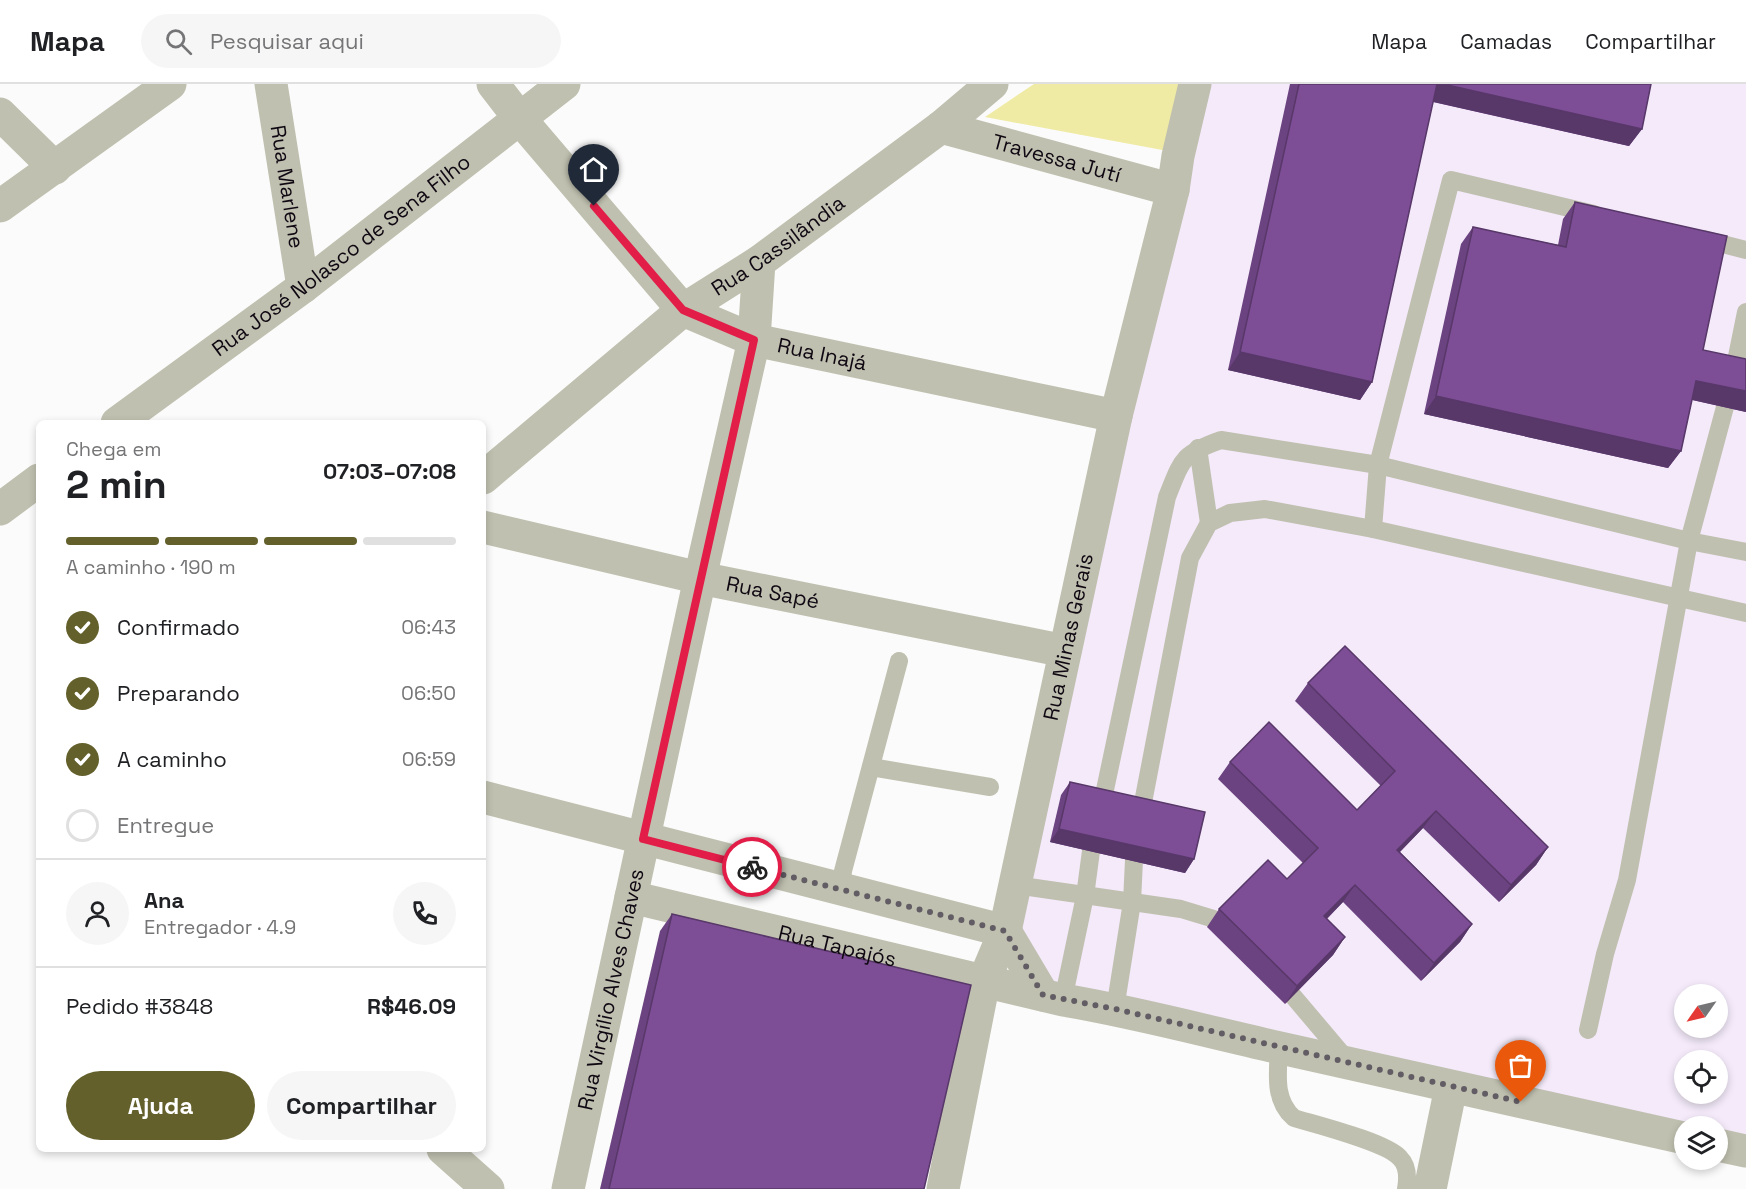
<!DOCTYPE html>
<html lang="pt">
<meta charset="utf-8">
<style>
body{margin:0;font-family:"Space Grotesk",sans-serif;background:#f6f6f6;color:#202124;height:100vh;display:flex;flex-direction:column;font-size:22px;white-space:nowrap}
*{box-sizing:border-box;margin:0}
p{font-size:20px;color:#757577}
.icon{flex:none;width:33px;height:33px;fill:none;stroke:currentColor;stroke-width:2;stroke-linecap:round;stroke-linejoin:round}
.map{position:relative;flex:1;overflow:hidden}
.details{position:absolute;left:36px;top:336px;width:450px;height:732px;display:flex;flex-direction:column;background:#fff;border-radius:9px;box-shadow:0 3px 9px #0003}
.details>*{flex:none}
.needle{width:39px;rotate:236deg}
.fabs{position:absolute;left:1674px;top:900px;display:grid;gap:12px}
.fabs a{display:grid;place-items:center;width:54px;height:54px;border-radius:50%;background:#fff;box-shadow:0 3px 9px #0003;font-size:30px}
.pin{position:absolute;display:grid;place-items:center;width:51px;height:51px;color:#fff;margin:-62px -26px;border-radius:50% 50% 50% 0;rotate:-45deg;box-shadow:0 0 6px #0007}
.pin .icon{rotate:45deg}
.courier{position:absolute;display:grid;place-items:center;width:60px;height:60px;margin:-30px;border:4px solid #e11d48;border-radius:50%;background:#fff;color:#222;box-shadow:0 2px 8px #0007}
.overview em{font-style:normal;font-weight:700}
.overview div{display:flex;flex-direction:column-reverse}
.overview{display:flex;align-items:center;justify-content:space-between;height:102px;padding:0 30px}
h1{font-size:39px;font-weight:700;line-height:45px}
.bar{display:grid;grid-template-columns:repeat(4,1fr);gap:9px 6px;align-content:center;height:72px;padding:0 30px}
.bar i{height:8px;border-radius:4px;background:#e0e0e0}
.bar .active{background:#63602c}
.bar p{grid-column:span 4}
.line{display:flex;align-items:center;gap:15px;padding:0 30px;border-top:2px solid #e0e0e0}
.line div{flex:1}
.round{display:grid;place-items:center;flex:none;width:63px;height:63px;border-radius:32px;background:#f6f6f6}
ol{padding:0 30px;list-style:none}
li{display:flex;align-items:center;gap:18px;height:66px}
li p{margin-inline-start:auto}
li .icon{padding:6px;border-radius:50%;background:#63602c;color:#fff;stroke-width:4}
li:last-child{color:#757577}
li i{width:33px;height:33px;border:3px solid #e0e0e0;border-radius:50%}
.cta{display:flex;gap:12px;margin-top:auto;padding:12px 30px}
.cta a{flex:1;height:69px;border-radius:36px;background:#63602c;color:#fff;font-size:24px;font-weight:700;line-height:69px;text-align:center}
.cta a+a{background:#f6f6f6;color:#202124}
header{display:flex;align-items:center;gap:36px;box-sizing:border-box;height:84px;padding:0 30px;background:#fff;border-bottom:2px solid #e0e0e0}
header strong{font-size:28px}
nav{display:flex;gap:33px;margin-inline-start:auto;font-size:21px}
.search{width:420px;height:54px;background:#f6f6f6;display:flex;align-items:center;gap:15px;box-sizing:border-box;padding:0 21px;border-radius:33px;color:#757577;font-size:22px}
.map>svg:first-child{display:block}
.built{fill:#f4eafa;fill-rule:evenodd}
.green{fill:#f0eba4}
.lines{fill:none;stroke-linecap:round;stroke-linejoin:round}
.lane{stroke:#c0c0b0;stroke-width:18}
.street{stroke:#c0c0b0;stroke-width:33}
.wall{fill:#6c4381}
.shaded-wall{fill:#583769}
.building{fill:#7d4e96;stroke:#583769;stroke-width:1.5}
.done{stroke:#625d64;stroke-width:6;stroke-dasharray:0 10.8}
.route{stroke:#e11d48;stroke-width:8}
.labels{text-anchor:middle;stroke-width:6;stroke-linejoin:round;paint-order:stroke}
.street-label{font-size:21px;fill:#0f0812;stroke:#fbfbfb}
</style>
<header>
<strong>Mapa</strong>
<div class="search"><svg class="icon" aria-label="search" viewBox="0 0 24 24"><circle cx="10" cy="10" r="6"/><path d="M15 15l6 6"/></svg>Pesquisar aqui</div>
<nav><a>Mapa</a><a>Camadas</a><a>Compartilhar</a></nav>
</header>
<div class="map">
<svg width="1746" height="1105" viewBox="0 0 1746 1105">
<rect width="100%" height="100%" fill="#fbfbfb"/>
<path class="built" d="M 1195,0 L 1746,0 L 1746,1067 L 1718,1061 L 1718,1042 L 1684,1042 L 1063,916 L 1005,847 ZM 1684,910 L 1718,910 L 1718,944 L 1684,944 ZM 1684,976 L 1718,976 L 1718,1010 L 1684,1010 Z"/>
<polygon class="green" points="1034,0 1184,0 1173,68 985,33"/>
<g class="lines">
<g class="lane">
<polyline points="1703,155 1746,166"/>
<polyline points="1733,292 1746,228"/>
<polyline points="1198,364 1209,439"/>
<polyline points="1373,445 1378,381 1451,96 1594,130"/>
<polyline points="871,683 990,703"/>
<path d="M 1102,720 L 1167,413 C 1182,376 1181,370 1221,356 L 1378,381 L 1689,457 L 1746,468"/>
<polyline points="1141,729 1190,474 1209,439 1230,429 1265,425 1373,445 1746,529"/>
<polyline points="1015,801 1181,825 1214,835"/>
<polyline points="841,806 843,787 899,577"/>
<polyline points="1293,912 1348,977"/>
<polyline points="1063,916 1085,812 1091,767"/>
<polyline points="1115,925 1132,818 1134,776"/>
<polyline points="1588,946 1605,870 1627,796 1689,457 1725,323"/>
<path d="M 1279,964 C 1278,988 1273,1016 1294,1034 C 1317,1041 1386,1058 1400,1074 C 1408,1082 1408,1094 1406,1105"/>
</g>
<g class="street">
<path id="s1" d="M 271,0 L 303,203"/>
<path id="s2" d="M 493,0 L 520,35 L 683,226 L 754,256 L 1116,332"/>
<polyline points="0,30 55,84"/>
<path id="s3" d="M 941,43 L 1173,106"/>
<polyline points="0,122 170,0"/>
<path id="s4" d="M 117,339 L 303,203 L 564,0"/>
<path id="s5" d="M 483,394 L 683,226 L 759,178 L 941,43 L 992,0"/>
<polyline points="0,425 39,396"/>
<path id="s6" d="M 483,443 L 700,494 L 1065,567"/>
<polyline points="483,713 1005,847 1043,911"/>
<path id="s7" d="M 631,813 L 1063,916 C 1135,928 1205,947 1276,963 C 1412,994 1548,1024 1684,1054"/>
<polyline points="1718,1061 1746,1067"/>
<polyline points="443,1065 488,1105"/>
<path id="s8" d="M 568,1105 L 700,494 L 754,256 L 759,178"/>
<path id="s9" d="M 943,1105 L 984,897 L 1005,847 L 1116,332 L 1173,106 L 1178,72 L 1195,0"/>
<polyline points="1430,1105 1451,1003"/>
</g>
</g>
<g class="wall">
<polygon points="1290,0 1651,0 1642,45 1629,62 1433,18 1372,298 1360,316 1228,286"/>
<polygon points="1575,118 1703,266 1746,328 1692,316 1681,367 1668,384 1424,330 1461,160 1473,143 1558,161 1563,135"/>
<polygon points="1308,599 1548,763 1536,781 1499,818 1423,744 1400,768 1472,840 1460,858 1421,897 1343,818 1327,835 1345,853 1333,871 1285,920 1207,843 1219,825 1287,795 1303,779 1218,695 1230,678 1357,726 1381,702 1295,617"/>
<polygon points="1070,698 1194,775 1185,789 1050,758 1061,711"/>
<polygon points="672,830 924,1105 600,1105 660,847"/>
</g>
<g class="shaded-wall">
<polygon points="1437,0 1443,0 1642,45 1629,62 1425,16"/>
<polygon points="1240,268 1372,298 1360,316 1228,286"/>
<polygon points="1696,297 1746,307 1746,328 1684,314"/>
<polygon points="1436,312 1681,367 1668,384 1424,330"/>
<polygon points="1436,727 1423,744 1385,783 1397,766"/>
<polygon points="1059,745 1194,775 1185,789 1050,758"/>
<polygon points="1548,763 1536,781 1499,818 1511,801"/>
<polygon points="1355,801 1343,818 1312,849 1324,832"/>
<polygon points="1472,840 1460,858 1421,897 1434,879"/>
<polygon points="1345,853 1333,871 1285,920 1297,902"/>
</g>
<g class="building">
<polygon points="1299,0 1437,0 1372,298 1240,268"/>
<polygon points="1443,0 1651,0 1642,45"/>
<polygon points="1575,118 1727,152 1703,266 1746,275 1746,307 1696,297 1681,367 1436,312 1473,143 1566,163"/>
<polygon points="1345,562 1548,763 1511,801 1436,727 1397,766 1472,840 1434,879 1355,801 1324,832 1345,853 1297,902 1219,825 1268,776 1287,795 1318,764 1230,678 1269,638 1357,726 1395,687 1308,599"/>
<polygon points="1070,698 1205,728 1194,775 1059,745"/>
<polygon points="672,830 971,901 924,1105 609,1105"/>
</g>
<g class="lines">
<polyline class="done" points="752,783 1005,847 1043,911 1115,925 1521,1018"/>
<polyline class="route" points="594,122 683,226 754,256 643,755 752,783"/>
</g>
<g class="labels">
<g class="street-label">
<text dy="7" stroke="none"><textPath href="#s3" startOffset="120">Travessa Jutí</textPath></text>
<text dy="7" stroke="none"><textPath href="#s1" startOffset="104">Rua Marlene</textPath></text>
<text dy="7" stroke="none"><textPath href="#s5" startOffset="376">Rua Cassilândia</textPath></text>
<text dy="7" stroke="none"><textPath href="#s4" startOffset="280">Rua José Nolasco de Sena Filho</textPath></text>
<text dy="7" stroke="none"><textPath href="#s2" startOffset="442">Rua Inajá</textPath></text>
<text dy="7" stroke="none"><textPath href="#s6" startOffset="297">Rua Sapé</textPath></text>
<text dy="7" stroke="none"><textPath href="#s9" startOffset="567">Rua Minas Gerais</textPath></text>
<text dy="7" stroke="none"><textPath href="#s7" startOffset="212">Rua Tapajós</textPath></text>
<text dy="7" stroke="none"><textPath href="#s8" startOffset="204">Rua Virgílio Alves Chaves</textPath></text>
</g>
</g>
</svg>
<div class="fabs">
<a><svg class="needle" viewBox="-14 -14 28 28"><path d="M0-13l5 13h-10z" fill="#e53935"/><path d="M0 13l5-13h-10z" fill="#757577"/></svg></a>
<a><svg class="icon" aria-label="locate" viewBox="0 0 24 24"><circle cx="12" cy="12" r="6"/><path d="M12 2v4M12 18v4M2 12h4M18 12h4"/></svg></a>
<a><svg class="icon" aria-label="layers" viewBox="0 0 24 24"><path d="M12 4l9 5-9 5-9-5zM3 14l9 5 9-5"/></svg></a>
</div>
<div class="pin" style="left:1521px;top:1018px;background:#ea580c"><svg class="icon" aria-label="bag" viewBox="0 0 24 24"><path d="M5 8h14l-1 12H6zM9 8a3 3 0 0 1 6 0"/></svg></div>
<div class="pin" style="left:594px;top:122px;background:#1f2937"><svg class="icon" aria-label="home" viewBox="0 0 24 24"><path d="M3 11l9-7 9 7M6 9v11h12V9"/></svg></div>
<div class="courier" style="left:752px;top:783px"><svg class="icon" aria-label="bike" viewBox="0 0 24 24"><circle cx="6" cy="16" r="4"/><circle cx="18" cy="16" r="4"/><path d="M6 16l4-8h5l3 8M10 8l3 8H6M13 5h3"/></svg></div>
<section class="details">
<div class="overview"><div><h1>2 min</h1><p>Chega em</p></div><em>07:03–07:08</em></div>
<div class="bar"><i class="active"></i><i class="active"></i><i class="active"></i><i></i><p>A caminho · 190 m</p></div>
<ol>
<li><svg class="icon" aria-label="check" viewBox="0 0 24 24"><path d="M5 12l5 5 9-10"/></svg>Confirmado<p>06:43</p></li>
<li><svg class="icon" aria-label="check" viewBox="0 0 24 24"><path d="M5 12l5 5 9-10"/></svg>Preparando<p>06:50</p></li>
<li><svg class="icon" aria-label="check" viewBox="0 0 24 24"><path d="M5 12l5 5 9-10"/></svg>A caminho<p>06:59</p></li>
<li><i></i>Entregue</li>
</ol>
<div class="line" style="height:108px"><a class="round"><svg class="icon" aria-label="person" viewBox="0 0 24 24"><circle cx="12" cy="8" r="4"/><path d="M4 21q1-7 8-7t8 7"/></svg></a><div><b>Ana</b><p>Entregador · 4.9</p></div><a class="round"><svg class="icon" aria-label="phone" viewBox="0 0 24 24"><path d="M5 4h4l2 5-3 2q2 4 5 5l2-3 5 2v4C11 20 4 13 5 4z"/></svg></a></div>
<div class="line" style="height:78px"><div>Pedido #3848</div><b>R$46.09</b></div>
<div class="cta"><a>Ajuda</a><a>Compartilhar</a></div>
</section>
</div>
